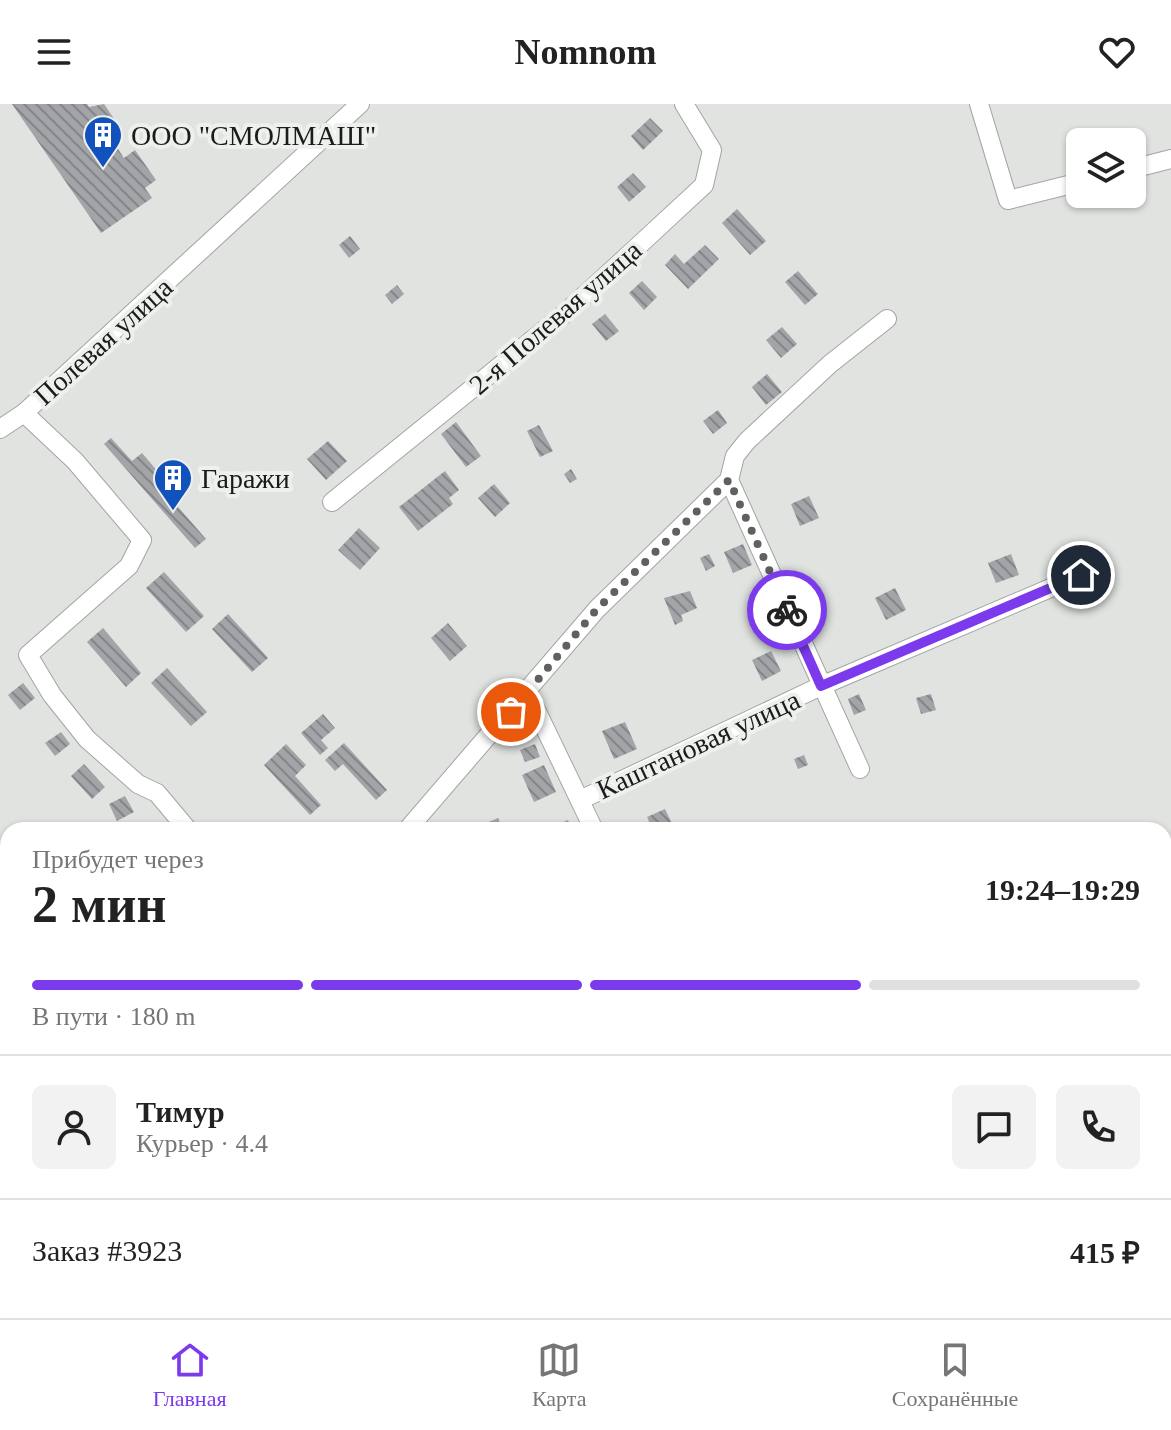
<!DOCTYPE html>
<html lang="ru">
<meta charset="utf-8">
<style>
body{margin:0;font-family:"Times New Roman",serif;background:#f2f2f2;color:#222;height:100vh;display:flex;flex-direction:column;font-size:30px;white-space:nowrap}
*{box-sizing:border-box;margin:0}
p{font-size:26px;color:#767676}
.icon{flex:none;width:44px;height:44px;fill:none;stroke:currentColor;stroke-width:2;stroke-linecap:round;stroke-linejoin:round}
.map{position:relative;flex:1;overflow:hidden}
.drawer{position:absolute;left:0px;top:718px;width:1172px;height:496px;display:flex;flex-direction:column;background:#fff;border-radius:24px 24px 0 0;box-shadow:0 2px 6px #0004}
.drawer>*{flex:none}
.fabs{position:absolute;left:1066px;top:24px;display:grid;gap:16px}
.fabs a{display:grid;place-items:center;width:80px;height:80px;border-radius:12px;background:#fff;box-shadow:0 2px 6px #0004;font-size:40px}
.pin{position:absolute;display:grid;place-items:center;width:68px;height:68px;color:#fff;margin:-34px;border:4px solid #fff;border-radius:50%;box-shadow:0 2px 8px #0007}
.courier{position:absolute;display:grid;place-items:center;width:80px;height:80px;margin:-40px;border:6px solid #7c3aed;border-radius:50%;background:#fff;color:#222;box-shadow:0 2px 10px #0007}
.summary em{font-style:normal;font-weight:700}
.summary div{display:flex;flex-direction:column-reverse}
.summary{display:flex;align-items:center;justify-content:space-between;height:136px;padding:0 32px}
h1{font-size:52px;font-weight:700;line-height:60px}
.bar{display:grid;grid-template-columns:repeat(4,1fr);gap:12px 8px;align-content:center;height:96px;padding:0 32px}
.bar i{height:10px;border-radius:6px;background:#e0e0e0}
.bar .active{background:#7c3aed}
.bar p{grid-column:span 4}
.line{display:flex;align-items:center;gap:20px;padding:0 32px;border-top:2px solid #e0e0e0}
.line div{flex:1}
.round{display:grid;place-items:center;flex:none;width:84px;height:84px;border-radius:12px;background:#f2f2f2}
header{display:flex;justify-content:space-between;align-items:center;height:104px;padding:0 32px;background:#fff;font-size:36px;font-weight:700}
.dock{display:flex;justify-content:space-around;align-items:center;height:112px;border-top:2px solid #e0e0e0;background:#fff;font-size:22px;color:#767676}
.dock a{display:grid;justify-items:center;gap:4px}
.dock .active{color:#7c3aed}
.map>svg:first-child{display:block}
.building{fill:url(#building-back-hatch)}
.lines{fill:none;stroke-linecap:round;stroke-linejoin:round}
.minor-casing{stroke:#a2a5a1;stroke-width:20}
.minor{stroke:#fff;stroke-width:18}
.done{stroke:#5f615f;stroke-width:8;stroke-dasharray:0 14.4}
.route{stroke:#7c3aed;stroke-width:10}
.labels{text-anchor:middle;stroke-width:8;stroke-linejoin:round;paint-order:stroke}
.poi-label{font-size:28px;fill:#1a1b1a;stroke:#edf0ed;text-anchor:start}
.street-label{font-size:28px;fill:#1a1b1a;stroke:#edf0ed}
</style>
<header><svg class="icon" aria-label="menu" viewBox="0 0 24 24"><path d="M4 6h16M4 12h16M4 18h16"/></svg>Nomnom<svg class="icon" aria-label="heart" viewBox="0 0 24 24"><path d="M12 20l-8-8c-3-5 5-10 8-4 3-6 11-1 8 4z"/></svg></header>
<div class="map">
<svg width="1171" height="1214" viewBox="0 0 1171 1214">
<defs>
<pattern id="building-back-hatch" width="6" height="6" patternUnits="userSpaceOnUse" patternTransform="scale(2)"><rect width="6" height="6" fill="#a2a4a8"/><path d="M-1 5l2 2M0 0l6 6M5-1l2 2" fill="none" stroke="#838588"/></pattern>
</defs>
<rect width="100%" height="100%" fill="#e0e3df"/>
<g class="building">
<polygon points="12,0 87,0 89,3 104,0 121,25 110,33 124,54 135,46 156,76 145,84 152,94 101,129"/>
<polygon points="650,14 663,27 643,46 631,32"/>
<polygon points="633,69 646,83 629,98 617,83"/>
<polygon points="737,105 766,137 750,151 722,119"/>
<polygon points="350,132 360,145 349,154 339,141"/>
<polygon points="705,141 719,155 688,185 665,161 675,150 684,160"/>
<polygon points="798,167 818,190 805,201 785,178"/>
<polygon points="642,177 657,193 644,206 629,189"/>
<polygon points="397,181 404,190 392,200 385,191"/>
<polygon points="605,210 619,227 606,237 592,220"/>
<polygon points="782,223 797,240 781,254 766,236"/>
<polygon points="767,270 782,288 766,301 752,283"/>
<polygon points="718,306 727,319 713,330 703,317"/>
<polygon points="456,318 481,352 466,363 441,330"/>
<polygon points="539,321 553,347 540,353 527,327"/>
<polygon points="111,334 132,357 142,349 165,376 159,381 206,435 195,444 104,340"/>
<polygon points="328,337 347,357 326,376 307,355"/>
<polygon points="571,365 577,375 570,379 564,370"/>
<polygon points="445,367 459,386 449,394 453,400 418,427 399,403"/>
<polygon points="494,380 510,399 495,413 478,394"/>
<polygon points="809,392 819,414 800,422 791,400"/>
<polygon points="359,424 380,444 360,466 338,446"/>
<polygon points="743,440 752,461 733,469 724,448"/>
<polygon points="709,450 715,462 706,467 700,454"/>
<polygon points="1011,450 1019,471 996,479 988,459"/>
<polygon points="164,468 204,512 186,528 146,484"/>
<polygon points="895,484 906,506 886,516 875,494"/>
<polygon points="690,487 697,504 681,511 683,517 675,521 664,494"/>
<polygon points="228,510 268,554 252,568 212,525"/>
<polygon points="448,519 467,542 450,557 431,534"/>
<polygon points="103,524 141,569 126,583 87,538"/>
<polygon points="771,547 781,567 762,577 752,556"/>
<polygon points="167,564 207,608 191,622 151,579"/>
<polygon points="23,579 35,594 20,606 8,591"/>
<polygon points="859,590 866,606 854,611 848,595"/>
<polygon points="931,590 936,606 921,610 916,594"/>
<polygon points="323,610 335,624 321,636 328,644 320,651 301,629"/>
<polygon points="625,618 637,645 614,655 602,627"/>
<polygon points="61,628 70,640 55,652 45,639"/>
<polygon points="344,639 387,686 376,696 343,660 335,667 325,656"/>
<polygon points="286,640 306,661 295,672 321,701 310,711 264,661"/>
<polygon points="535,640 540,653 525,658 520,646"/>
<polygon points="804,651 808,661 798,665 794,655"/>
<polygon points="84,660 105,683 92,695 71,672"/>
<polygon points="544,661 556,688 534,698 522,671"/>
<polygon points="125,692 134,708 117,717 109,700"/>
<polygon points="665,705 675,726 653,726 647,713"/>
<polygon points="498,714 503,726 477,726 476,724"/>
<polygon points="568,716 572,726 545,726"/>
<polygon points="8,788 8,825 0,810 0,792"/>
<polygon points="8,1185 8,1206 21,1206 4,1214 0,1190"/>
<polygon points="87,1206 125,1206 129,1214 91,1214"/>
<polygon points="205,1206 224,1206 227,1214 204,1214 201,1207"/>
</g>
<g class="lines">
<g class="minor-casing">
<g id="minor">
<polyline points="979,0 1008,96 1080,78"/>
<polyline points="1132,65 1171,55"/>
<polyline points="24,309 75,357 142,436 129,462 28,551 52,591 87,635 138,680 157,689 188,726"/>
<polyline points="0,325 24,309 360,0"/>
<polyline points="729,376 860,665"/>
<polyline points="332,398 563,211 636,144 704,81 712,46 684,0"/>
<polyline points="528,589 594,726"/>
<polyline points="580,696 821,582 1081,471"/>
<polyline points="407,726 597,505 729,376 735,352 747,337 830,260 887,215"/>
<polyline points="0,893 8,907"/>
<polyline points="0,1005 8,1000"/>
<polyline points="0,1105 8,1111"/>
<polyline points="64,1206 69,1214"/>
<polyline points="176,1206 183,1214"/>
</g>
</g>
<use href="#minor" class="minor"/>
</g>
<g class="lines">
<polyline class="done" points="511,608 597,505 729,376 787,506"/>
<polyline class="route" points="787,506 821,582 1081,471"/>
</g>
<defs>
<g id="building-pin" transform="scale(2)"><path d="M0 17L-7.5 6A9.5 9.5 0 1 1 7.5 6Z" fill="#1152bd" stroke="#edf0ed"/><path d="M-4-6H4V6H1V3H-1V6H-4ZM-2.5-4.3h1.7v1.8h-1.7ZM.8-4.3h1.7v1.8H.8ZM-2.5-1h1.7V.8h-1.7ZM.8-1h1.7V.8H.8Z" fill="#fff"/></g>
</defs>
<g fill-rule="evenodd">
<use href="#building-pin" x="103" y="31"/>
<use href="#building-pin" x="173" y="374"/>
</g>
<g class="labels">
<g class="poi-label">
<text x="131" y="41">ООО "СМОЛМАШ"</text>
<text x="201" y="384">Гаражи</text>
</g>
<g class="street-label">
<text transform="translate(555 213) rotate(-41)" y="10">2-я Полевая улица</text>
<text transform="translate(103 237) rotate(-42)" y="10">Полевая улица</text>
<text transform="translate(698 640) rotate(-25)" y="10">Каштановая улица</text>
</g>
</g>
</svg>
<div class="fabs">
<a><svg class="icon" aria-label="layers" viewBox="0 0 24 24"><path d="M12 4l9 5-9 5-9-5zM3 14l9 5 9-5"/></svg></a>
</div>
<div class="pin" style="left:511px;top:608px;background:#ea580c"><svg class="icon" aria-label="bag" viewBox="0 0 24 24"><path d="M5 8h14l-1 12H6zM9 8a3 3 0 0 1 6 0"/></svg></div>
<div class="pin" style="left:1081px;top:471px;background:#1f2937"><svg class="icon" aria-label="home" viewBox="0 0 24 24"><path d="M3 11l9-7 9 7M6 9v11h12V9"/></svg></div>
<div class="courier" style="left:787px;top:506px"><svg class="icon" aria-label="bike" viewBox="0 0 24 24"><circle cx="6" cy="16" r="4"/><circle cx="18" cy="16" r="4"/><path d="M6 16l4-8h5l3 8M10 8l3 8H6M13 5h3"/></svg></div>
<section class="drawer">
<div class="summary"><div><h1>2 мин</h1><p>Прибудет через</p></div><em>19:24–19:29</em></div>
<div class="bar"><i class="active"></i><i class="active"></i><i class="active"></i><i></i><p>В пути · 180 m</p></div>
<div class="line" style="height:144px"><a class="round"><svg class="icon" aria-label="person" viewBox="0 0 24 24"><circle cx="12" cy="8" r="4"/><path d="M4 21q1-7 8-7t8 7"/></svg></a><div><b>Тимур</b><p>Курьер · 4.4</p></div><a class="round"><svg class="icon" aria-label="chat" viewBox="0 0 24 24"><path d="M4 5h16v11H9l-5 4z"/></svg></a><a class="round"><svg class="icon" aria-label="phone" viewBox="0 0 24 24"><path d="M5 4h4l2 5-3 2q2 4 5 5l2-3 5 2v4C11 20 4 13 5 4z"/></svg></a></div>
<div class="line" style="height:104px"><div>Заказ #3923</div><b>415 ₽</b></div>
</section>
</div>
<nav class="dock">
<a class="active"><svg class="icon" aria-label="home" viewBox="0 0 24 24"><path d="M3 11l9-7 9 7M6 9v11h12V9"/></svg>Главная</a>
<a><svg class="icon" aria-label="map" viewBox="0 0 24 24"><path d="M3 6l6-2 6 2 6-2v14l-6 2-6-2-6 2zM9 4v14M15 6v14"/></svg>Карта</a>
<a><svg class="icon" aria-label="saved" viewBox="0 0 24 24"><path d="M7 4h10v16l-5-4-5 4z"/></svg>Сохранённые</a>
</nav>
